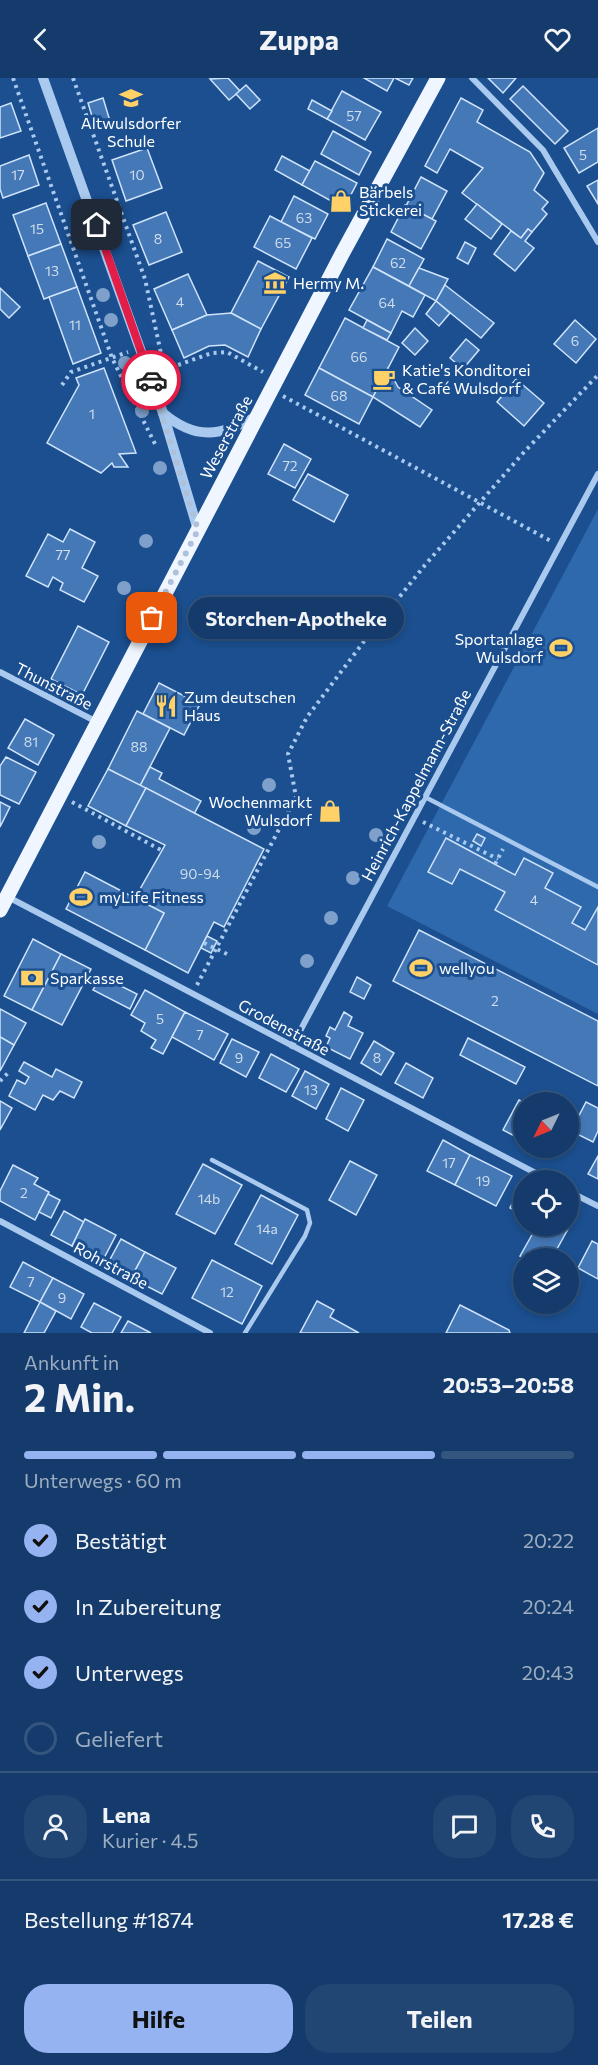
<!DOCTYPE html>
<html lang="de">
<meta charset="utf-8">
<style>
body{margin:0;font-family:Commissioner,sans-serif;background:#214673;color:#f1f3f6;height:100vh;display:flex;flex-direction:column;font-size:22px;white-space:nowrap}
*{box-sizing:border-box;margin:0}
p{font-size:20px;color:#9dadc1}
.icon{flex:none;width:33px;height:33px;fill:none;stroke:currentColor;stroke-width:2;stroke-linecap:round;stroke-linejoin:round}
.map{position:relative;height:1255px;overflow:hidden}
.side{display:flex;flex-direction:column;background:#143b6b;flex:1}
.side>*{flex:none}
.needle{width:39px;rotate:227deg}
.fabs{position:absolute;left:513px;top:1014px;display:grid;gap:12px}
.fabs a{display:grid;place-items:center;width:66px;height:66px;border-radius:50%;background:#143b6b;box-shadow:0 3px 9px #0003,0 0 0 2px #33557e;font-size:30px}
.pin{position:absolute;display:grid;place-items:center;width:51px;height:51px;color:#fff;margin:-26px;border-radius:12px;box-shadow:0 3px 9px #0006}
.courier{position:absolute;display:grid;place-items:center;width:60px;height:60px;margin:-30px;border:4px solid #e11d48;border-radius:50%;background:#fff;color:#222;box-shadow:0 2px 8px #0007}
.bubble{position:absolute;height:42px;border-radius:21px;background:#143b6b;box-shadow:0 3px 9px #0003,0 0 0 2px #33557e;font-size:20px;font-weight:700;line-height:42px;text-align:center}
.headline em{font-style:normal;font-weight:700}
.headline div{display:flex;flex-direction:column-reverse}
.headline{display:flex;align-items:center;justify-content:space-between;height:102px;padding:0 24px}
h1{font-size:39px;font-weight:700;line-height:45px}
.bar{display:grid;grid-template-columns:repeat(4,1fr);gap:9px 6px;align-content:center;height:72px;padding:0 24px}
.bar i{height:8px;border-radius:4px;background:#33557e}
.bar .on{background:#95b2f1}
.bar p{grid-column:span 4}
.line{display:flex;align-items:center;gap:15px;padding:0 24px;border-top:2px solid #33557e}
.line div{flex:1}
.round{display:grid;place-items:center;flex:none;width:63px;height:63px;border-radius:24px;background:#214673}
ol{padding:0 24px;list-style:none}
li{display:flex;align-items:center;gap:18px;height:66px}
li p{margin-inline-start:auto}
li .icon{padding:6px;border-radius:50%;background:#95b2f1;color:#111;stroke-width:4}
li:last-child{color:#9dadc1}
li i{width:33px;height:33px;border:3px solid #33557e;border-radius:50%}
.cta{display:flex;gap:12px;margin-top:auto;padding:12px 24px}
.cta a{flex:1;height:69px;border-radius:24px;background:#95b2f1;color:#111;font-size:24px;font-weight:700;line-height:69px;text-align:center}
.cta a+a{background:#214673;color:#f1f3f6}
header{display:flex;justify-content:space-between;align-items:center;height:78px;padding:0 24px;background:#143b6b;font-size:27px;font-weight:700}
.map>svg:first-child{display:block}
.pitch{fill:#2e69ad}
.building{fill:#4478b7;stroke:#cfe3fa;stroke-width:1.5}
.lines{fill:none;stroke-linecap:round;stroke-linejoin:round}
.path{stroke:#a9c9ee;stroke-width:4;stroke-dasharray:3 4.5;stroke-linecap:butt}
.service{stroke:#a9c9ee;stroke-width:4.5}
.minor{stroke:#a9c9ee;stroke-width:6}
.tertiary{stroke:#a9c9ee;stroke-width:10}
.primary{stroke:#f0f6ff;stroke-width:15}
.tree{fill:#7ea0ca}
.done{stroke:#afc1d8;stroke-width:6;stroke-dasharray:0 10.8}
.route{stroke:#e11d48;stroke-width:8}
.labels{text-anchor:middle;stroke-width:6;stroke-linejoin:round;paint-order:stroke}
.number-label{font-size:14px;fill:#d0dded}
.poi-label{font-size:16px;fill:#fff;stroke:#1b4f8f;text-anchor:start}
.street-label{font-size:16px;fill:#fff;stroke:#1b4f8f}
</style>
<header><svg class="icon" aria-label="back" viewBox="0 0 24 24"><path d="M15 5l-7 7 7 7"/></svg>Zuppa<svg class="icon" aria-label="heart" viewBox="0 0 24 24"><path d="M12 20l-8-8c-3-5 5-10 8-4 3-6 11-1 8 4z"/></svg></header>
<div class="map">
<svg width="598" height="1255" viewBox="0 0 598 1255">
<rect width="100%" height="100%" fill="#1b4f8f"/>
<polygon class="pitch" points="598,431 598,936 387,828"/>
<g class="building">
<polygon points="228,0 240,13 229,22 210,1"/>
<polygon points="364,0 394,0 387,13"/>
<polygon points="395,0 413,0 409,7"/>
<polygon points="488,0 516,0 503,15"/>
<polygon points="246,7 260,22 250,31 236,16"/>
<polygon points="523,8 568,53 555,66 510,21"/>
<polygon points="342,13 381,34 365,62 327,41"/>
<polygon points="103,20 110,43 95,48 88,25"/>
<polygon points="461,20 483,32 477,44 530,74 544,95 534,112 548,124 542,131 547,136 532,154 528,151 521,160 462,115 483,90 450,71 437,95 425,88"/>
<polygon points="312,22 332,33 327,41 308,31"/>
<polygon points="11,25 21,53 0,60 0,29"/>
<polygon points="598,50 598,84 579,95 564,70"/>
<polygon points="333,53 371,74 359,97 321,76"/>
<polygon points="147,70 162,110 126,123 112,82"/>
<polygon points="29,77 39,107 3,120 0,111 0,88"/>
<polygon points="282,78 310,93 302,107 275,92"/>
<polygon points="315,83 357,105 344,130 302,107"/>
<polygon points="421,99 447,113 432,141 406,128"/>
<polygon points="598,102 598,126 587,108"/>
<polygon points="294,118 328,136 315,161 281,144"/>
<polygon points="46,125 61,166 28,178 13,137"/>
<polygon points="477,126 502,146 491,161 465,141"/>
<polygon points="405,127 436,143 421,171 391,154"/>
<polygon points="166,134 182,174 149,187 133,147"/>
<polygon points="270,138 312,160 296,191 254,169"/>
<polygon points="528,151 532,154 525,163 534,170 515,193 494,176 511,153 521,160"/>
<polygon points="387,161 424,181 409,208 373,189"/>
<polygon points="465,164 476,170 468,186 457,180"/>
<polygon points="61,166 77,209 44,221 28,178"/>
<polygon points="258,183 289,199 261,251 231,235"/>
<polygon points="373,189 425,217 413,239 402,233 391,255 349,232"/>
<polygon points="419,190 448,201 436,223 409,208"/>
<polygon points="188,196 207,237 172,252 154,211"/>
<polygon points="445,207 494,245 481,260 436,223"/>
<polygon points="77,209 101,275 73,286 49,219"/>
<polygon points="0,210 20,229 9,240 0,231"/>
<polygon points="436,223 450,235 439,248 426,236"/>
<polygon points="231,235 261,251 248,279 225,267 209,268 184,280 172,252 207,237"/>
<polygon points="345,240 399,269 373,319 319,290"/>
<polygon points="367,242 391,255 387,262 363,250"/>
<polygon points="575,242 596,261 576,285 554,266"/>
<polygon points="415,250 428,263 415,277 402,265"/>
<polygon points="466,261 479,272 463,291 450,280"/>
<polygon points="104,290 136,375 119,376 128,389 114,389 112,385 101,395 47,365 79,307 76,300"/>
<polygon points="319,290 373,319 359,346 305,317"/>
<polygon points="388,290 398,309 432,332 420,349 373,319"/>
<polygon points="516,301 544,325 524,348 497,324"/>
<polygon points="284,366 311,381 295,410 268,396"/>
<polygon points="308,396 348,417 334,444 293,422"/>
<polygon points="70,451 95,464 82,490 98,498 84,524 60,512 63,505 53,499 48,509 26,498 48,456 63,464"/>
<polygon points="78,548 109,564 82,617 51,601"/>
<polygon points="159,605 200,626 184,657 143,636"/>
<polygon points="137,633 170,650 140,708 108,691"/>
<polygon points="25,641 54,657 38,687 8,670"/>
<polygon points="6,679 36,694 19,726 0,717 0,688"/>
<polygon points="150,689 162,695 159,701 201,723 194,736 140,708"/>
<polygon points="108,691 146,710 126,748 88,728"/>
<polygon points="146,710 264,771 224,849 214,844 188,895 145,872 164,835 135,820 165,767 126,748"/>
<polygon points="0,724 10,729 0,749"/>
<polygon points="477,756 485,760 481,768 473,763"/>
<polygon points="446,760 515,797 524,780 553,795 545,810 581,829 572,845 585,852 598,829 598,887 495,832 505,814 460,791 452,806 428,794"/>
<polygon points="85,794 164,835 145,872 66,831"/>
<polygon points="419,852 598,943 598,1008 393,903"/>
<polygon points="207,858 217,863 211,875 201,870"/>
<polygon points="33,861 61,876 32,932 4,918"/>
<polygon points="61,876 91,891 62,947 32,932"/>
<polygon points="101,898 137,916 130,931 93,912"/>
<polygon points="357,899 371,907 364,921 350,914"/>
<polygon points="145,912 185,934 163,976 151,970 156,962 141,953 145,945 131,937"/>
<polygon points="0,931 26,945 14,967 0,959"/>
<polygon points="185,934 228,956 214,982 172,959"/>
<polygon points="344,934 352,939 348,948 363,955 350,981 326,969 330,960 326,958 330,949 335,952"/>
<polygon points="0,959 14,967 0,993"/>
<polygon points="468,960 525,989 516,1006 460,977"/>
<polygon points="232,961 259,974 246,999 220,985"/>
<polygon points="374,963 394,975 381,997 361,985"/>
<polygon points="271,976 299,991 286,1014 259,1000"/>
<polygon points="24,984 52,999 56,991 82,1004 74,1020 60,1013 53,1022 43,1017 35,1032 9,1018 17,1002 25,1006 29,999 19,993"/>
<polygon points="406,985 433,1000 423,1020 395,1005"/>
<polygon points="305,993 329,1006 316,1031 292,1018"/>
<polygon points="341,1010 364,1022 348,1053 326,1041"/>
<polygon points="519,1022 524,1025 524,1063 503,1052"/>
<polygon points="0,1023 12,1030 0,1052"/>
<polygon points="586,1024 598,1030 598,1053 593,1064 571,1053"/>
<polygon points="443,1062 470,1077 455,1107 427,1093"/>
<polygon points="470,1077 512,1098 496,1128 455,1107"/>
<polygon points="598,1078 598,1101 588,1096"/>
<polygon points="350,1083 377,1097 356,1137 329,1122"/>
<polygon points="203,1086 242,1107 215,1156 176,1136"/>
<polygon points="13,1087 38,1100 34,1106 49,1114 35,1142 0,1123 0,1113"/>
<polygon points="520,1109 524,1111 524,1137 510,1130"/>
<polygon points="48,1116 60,1122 51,1140 39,1134"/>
<polygon points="261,1117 298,1137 272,1186 235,1166"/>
<polygon points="64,1133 84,1144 72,1168 51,1157"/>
<polygon points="85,1141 116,1157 102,1184 72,1168"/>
<polygon points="537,1148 562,1148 568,1151 552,1180 525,1180 520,1178"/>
<polygon points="121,1161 145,1174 131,1200 107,1187"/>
<polygon points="592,1163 598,1166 598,1201 578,1190"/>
<polygon points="145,1174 176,1190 162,1216 131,1200"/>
<polygon points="212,1182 262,1208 242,1246 192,1220"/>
<polygon points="23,1184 53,1200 40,1224 10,1209"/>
<polygon points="53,1200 84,1216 71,1241 40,1224"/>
<polygon points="317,1223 334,1232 330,1239 359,1255 300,1255"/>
<polygon points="40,1224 56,1233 44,1255 24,1255"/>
<polygon points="94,1225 121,1239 112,1255 92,1255 81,1249"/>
<polygon points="460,1227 509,1252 510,1255 446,1255"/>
<polygon points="128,1243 151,1255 121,1255"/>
</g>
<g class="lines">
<g class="path">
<polyline points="13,0 112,280 156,368"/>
<polyline points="73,0 145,201 165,294"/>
<polyline points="164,292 212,275 227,274 263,294"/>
<polyline points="62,307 71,294 128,274"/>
<polyline points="283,318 551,463"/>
<polyline points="72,724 161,772"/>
<polyline points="423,744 498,781"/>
<polyline points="495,786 503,771"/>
<polyline points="204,865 229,877"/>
<polyline points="197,907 296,719 288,676 307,639 365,562 425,487 525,373 598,297"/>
<polyline points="0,1003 9,994"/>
</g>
<g class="service">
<polyline points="425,719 598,809"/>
<polyline points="212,1082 307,1132 310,1145 305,1158 245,1255"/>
</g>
<g class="minor">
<polyline points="472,0 543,72 598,164"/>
<polyline points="0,594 97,644"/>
<polyline points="8,819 549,1102"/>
<polyline points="292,968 598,396"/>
<polyline points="568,1113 598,1128"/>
<polyline points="0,1143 210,1255"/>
</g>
<g class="tertiary">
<polyline points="43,0 163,335 198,452"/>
<path d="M 163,335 C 196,363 221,358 257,338"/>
</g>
<polyline class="primary" points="0,832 342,176 438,0"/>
</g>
<g class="tree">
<circle cx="103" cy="217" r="7"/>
<circle cx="111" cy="242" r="7"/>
<circle cx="125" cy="285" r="7"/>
<circle cx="134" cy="309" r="7"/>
<circle cx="142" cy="333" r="7"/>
<circle cx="160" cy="390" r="7"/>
<circle cx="146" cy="463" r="7"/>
<circle cx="124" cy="510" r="7"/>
<circle cx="269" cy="707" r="7"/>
<circle cx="254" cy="750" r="7"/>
<circle cx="376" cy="757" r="7"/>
<circle cx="99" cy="764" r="7"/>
<circle cx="353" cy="800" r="7"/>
<circle cx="331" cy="840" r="7"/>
<circle cx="307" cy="883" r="7"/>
</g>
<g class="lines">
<polyline class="done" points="151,302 198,452 152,540"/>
<polyline class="route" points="97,147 151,302"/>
</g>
<defs>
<g id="school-bare" transform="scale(1.8)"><path d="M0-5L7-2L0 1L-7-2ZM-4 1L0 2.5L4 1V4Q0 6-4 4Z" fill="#ffd166" stroke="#1b4f8f" stroke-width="2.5" paint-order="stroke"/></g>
<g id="shop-bare" transform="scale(1.8)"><path d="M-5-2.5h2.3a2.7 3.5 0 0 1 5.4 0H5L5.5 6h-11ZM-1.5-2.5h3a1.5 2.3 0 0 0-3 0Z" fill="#ffd166" stroke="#1b4f8f" stroke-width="2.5" paint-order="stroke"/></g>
<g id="museum-bare" transform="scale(1.8)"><path d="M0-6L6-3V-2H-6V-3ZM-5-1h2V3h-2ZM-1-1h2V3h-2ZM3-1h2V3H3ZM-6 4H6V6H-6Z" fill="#ffd166" stroke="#1b4f8f" stroke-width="2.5" paint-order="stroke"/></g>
<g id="cafe-bare" transform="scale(1.8)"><path d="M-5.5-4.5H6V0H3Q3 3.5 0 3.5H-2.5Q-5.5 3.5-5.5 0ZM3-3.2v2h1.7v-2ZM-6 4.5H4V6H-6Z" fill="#ffd166" stroke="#1b4f8f" stroke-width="2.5" paint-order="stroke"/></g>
<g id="stadium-bare" transform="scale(1.8)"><path d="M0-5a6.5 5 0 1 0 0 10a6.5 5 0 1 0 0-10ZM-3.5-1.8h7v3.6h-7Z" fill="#ffd166" stroke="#1b4f8f" stroke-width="2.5" paint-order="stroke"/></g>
<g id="restaurant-bare" transform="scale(1.8)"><path d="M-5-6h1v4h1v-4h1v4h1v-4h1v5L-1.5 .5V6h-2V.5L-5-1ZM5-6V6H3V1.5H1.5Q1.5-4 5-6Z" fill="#ffd166" stroke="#1b4f8f" stroke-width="2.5" paint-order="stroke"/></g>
<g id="bank-bare" transform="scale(1.8)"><path d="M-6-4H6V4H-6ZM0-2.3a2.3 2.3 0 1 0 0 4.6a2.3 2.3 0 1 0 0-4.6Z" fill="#ffd166" stroke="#1b4f8f" stroke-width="2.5" paint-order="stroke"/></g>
</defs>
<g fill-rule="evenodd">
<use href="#school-bare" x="131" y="20"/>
<use href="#shop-bare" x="341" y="123"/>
<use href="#museum-bare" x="275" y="205"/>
<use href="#cafe-bare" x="384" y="301"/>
<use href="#stadium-bare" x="561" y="570"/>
<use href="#restaurant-bare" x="166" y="628"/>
<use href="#shop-bare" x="330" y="733"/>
<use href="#stadium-bare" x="81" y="819"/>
<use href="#stadium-bare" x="421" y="890"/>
<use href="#bank-bare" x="32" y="900"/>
</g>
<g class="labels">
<g class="number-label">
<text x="354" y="43">57</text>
<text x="583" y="82">5</text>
<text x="18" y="102">17</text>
<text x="137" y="102">10</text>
<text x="304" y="145">63</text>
<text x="37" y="156">15</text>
<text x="158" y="166">8</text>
<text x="283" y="170">65</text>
<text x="398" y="190">62</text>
<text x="52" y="198">13</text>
<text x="180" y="229">4</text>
<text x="387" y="230">64</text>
<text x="75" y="252">11</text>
<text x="575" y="268">6</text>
<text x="359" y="284">66</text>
<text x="339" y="323">68</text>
<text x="92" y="341">1</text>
<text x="290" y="393">72</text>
<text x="63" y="482">77</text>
<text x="31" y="669">81</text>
<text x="139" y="674">88</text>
<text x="200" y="801">90-94</text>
<text x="534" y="827">4</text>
<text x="495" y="928">2</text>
<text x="160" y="946">5</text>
<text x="200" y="962">7</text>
<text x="239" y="985">9</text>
<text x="377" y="985">8</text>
<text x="311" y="1017">13</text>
<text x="449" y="1090">17</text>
<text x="483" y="1108">19</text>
<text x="24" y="1120">2</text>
<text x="209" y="1126">14b</text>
<text x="267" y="1156">14a</text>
<text x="31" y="1209">7</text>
<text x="227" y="1219">12</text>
<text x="62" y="1225">9</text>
</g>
<g class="poi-label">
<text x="131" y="51" text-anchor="middle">Altwulsdorfer<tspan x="131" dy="18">Schule</tspan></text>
<text x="359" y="120">Bärbels<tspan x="359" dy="18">Stickerei</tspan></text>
<text x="293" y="211">Hermy M.</text>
<text x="402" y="298">Katie's Konditorei<tspan x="402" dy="18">&amp; Café Wulsdorf</tspan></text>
<text x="543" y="567" text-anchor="end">Sportanlage<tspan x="543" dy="18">Wulsdorf</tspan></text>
<text x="184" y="625">Zum deutschen<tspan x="184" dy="18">Haus</tspan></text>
<text x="312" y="730" text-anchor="end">Wochenmarkt<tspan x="312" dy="18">Wulsdorf</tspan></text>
<text x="99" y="825">myLife Fitness</text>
<text x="439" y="896">wellyou</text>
<text x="50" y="906">Sparkasse</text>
</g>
<g class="street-label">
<text transform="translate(226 359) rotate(-62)" y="6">Weserstraße</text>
<text transform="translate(54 608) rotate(27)" y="6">Thunstraße</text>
<text transform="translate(416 707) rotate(-62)" y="6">Heinrich-Kappelmann-Straße</text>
<text transform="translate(284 949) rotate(28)" y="6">Grodenstraße</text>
<text transform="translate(111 1187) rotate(28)" y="6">Rohrstraße</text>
</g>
</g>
</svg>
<div class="fabs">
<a><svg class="needle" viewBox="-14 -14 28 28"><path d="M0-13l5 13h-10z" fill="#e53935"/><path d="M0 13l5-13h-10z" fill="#9dadc1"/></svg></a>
<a><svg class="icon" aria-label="locate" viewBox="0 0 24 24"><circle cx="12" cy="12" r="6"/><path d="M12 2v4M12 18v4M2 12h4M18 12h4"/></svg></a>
<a><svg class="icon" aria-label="layers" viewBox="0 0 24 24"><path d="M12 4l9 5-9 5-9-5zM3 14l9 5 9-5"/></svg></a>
</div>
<div class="pin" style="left:152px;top:540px;background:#ea580c"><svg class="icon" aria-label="bag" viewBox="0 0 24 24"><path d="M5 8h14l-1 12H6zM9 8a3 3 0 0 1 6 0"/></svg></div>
<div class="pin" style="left:97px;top:147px;background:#1f2937"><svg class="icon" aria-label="home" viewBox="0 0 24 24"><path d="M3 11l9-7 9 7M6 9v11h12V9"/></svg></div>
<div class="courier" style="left:151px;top:302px"><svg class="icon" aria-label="car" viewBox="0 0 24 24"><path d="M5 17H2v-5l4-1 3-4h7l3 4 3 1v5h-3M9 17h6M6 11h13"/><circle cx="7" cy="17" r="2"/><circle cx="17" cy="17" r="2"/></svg></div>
<div class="bubble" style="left:188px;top:519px;width:216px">Storchen-Apotheke</div>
</div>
<section class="side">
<div class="headline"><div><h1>2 Min.</h1><p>Ankunft in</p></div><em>20:53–20:58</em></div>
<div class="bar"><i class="on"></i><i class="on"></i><i class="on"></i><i></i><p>Unterwegs · 60 m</p></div>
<ol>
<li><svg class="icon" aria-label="check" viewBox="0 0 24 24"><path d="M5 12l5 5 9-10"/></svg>Bestätigt<p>20:22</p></li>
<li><svg class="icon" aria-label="check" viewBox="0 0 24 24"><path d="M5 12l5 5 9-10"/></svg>In Zubereitung<p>20:24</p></li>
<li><svg class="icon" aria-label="check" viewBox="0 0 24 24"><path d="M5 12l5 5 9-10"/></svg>Unterwegs<p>20:43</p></li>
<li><i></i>Geliefert</li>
</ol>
<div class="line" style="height:108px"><a class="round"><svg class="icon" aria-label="person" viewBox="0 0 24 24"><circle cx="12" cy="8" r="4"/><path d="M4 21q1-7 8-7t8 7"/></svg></a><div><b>Lena</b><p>Kurier · 4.5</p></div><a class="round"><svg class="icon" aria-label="chat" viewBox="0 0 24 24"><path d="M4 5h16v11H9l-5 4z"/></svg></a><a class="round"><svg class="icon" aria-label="phone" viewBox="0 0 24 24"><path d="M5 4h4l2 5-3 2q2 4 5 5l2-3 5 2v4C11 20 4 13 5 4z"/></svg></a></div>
<div class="line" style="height:78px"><div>Bestellung #1874</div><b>17.28 €</b></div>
<div class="cta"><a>Hilfe</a><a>Teilen</a></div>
</section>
